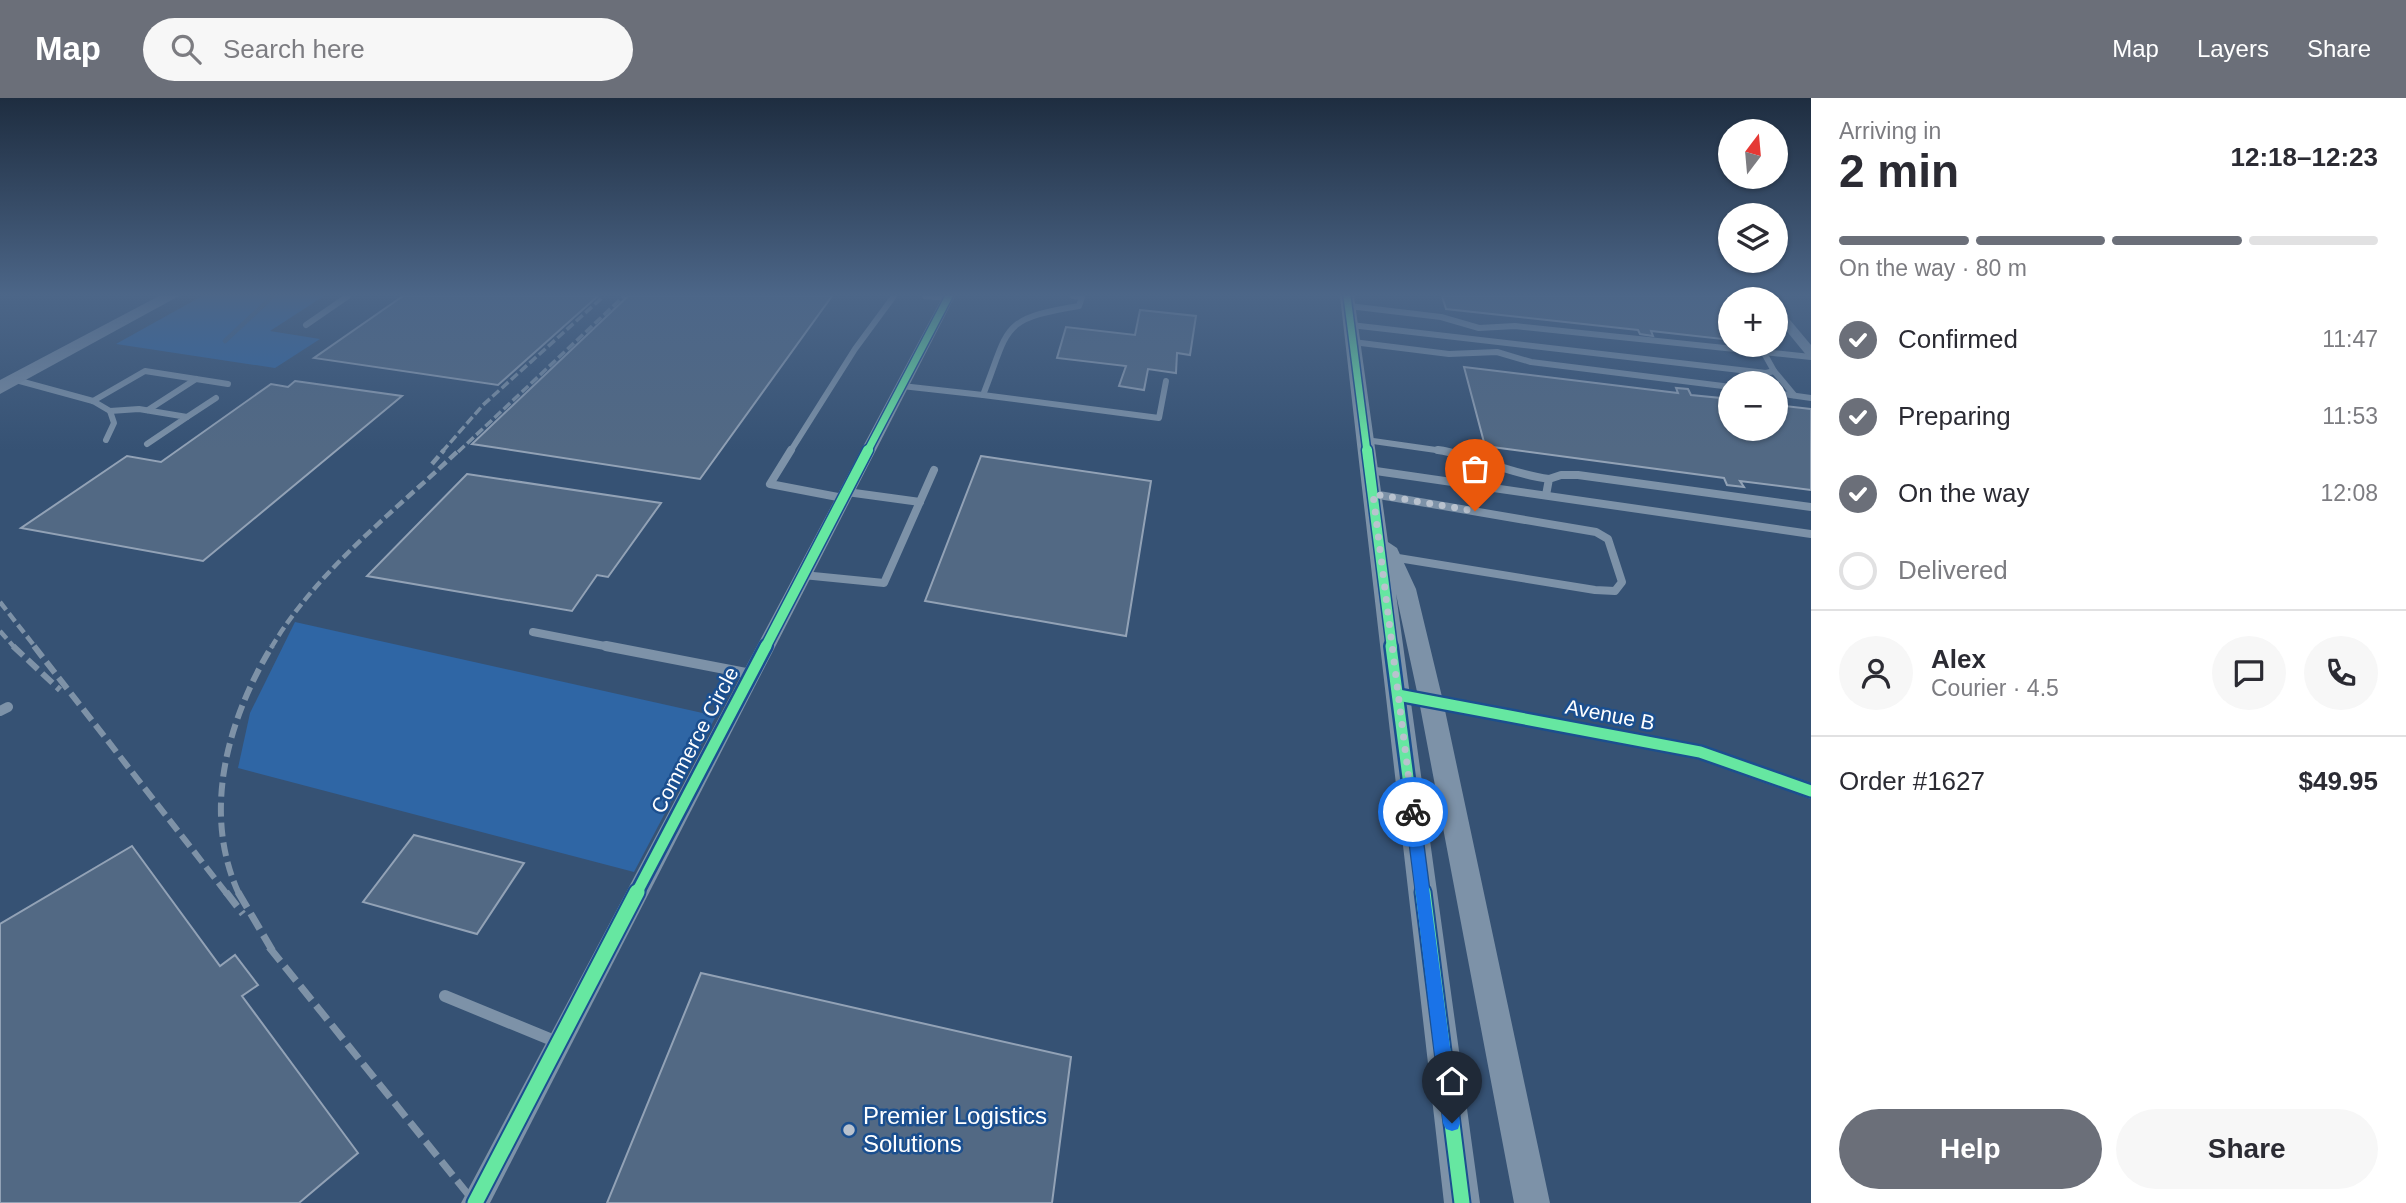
<!DOCTYPE html>
<meta charset="utf-8">
<style>
body{margin:0;font-family:Helvetica,sans-serif;background:#f7f7f7;color:#2b2b33;height:100vh;display:flex;flex-direction:column;font-size:26px;white-space:nowrap}
*{box-sizing:border-box;margin:0}
p{font-size:23px;color:#7c7c81}
.icon{flex:none;width:38px;height:38px;fill:none;stroke:currentColor;stroke-width:2;stroke-linecap:round;stroke-linejoin:round}
.map{position:relative;flex:1;overflow:hidden}
.sheet{display:flex;flex-direction:column;background:#fff;width:595px}
.sheet>*{flex:none}
.needle{width:46px;rotate:16deg}
.tools{position:absolute;left:1718px;top:21px;display:grid;gap:14px}
.tools a{display:grid;place-items:center;width:70px;height:70px;border-radius:50%;background:#fff;box-shadow:0 2px 5px #0004;font-size:35px}
.pin{position:absolute;display:grid;place-items:center;width:60px;height:60px;color:#fff;margin:-72px -30px;border-radius:50% 50% 50% 0;rotate:-45deg;box-shadow:0 0 7px #0007}
.pin .icon{rotate:45deg}
.courier{position:absolute;display:grid;place-items:center;width:70px;height:70px;margin:-35px;border:5px solid #1a73e8;border-radius:50%;background:#fff;color:#222;box-shadow:0 2px 9px #0007}
.overview em{font-style:normal;font-weight:600}
.overview div{display:flex;flex-direction:column-reverse}
.overview{display:flex;align-items:center;justify-content:space-between;height:119px;padding:0 28px}
h1{font-size:46px;font-weight:600;line-height:52px}
.bar{display:grid;grid-template-columns:repeat(4,1fr);gap:10px 7px;align-content:center;height:84px;padding:0 28px}
.bar i{height:9px;border-radius:5px;background:#e1e1e2}
.bar .active{background:#6b6f79}
.bar p{grid-column:span 4}
.line{display:flex;align-items:center;gap:18px;padding:0 28px;border-top:2px solid #e1e1e2}
.line div{flex:1}
.round{display:grid;place-items:center;flex:none;width:74px;height:74px;border-radius:37px;background:#f7f7f7}
ol{padding:0 28px;list-style:none}
li{display:flex;align-items:center;gap:21px;height:77px}
li p{margin-inline-start:auto}
li .icon{padding:7px;border-radius:50%;background:#6b6f79;color:#fff;stroke-width:4}
li:last-child{color:#7c7c81}
li i{width:38px;height:38px;border:4px solid #e1e1e2;border-radius:50%}
.button{display:flex;gap:14px;margin-top:auto;padding:14px 28px}
.button a{flex:1;height:80px;border-radius:42px;background:#6b6f79;color:#fff;font-size:28px;font-weight:600;line-height:80px;text-align:center}
.button a+a{background:#f7f7f7;color:#2b2b33}
header{display:flex;align-items:center;gap:42px;box-sizing:border-box;height:98px;padding:0 35px;background:#6b6f79;color:#fff}
header strong{font-size:33px}
nav{display:flex;gap:38px;margin-inline-start:auto;font-size:24px}
.search{width:490px;height:63px;background:#f7f7f7;display:flex;align-items:center;gap:18px;box-sizing:border-box;padding:0 24px;border-radius:38px;color:#7c7c81;font-size:26px}
main{display:flex;flex:1;min-height:0}
.map>svg:first-child{display:block}
.green{fill:#2f66a5}
.lines{fill:none;stroke-linecap:round;stroke-linejoin:round}
.stream{stroke:#3b618d;stroke-width:4.5}
.building{fill:#526984;stroke:#92a2b6;stroke-width:2}
.service-far3{stroke:#7d92a8;stroke-width:6}
.service-far2{stroke:#7d92a8;stroke-width:8}
.service-far1{stroke:#7d92a8;stroke-width:10}
.service{stroke:#7d92a8;stroke-width:12}
.minor{fill:#7d92a8;fill-rule:evenodd}
.tertiary{fill:#7d92a8;fill-rule:evenodd}
.secondary{fill:#798da4;fill-rule:evenodd}
.rail-far3{stroke:#7e92a7;stroke-width:3.5;stroke-dasharray:9 3.5;stroke-linecap:butt}
.rail-far2{stroke:#7e92a7;stroke-width:4.5;stroke-dasharray:10 4.5;stroke-linecap:butt}
.rail-far1{stroke:#7e92a7;stroke-width:6;stroke-dasharray:14 6;stroke-linecap:butt}
.rail{stroke:#7e92a7;stroke-width:7;stroke-dasharray:18 7;stroke-linecap:butt}
.cycleway-far3-casing{stroke:#1b4f8f;stroke-width:10}
.cycleway-far2-casing{stroke:#1b4f8f;stroke-width:13}
.cycleway-far1-casing{stroke:#1b4f8f;stroke-width:16}
.cycleway-casing{stroke:#1b4f8f;stroke-width:19}
.cycleway-far3{stroke:#66e7a1;stroke-width:7}
.cycleway-far2{stroke:#66e7a1;stroke-width:10}
.cycleway-far1{stroke:#66e7a1;stroke-width:11}
.cycleway{stroke:#66e7a1;stroke-width:15}
.route{fill:#1a73e8}
.done{stroke:#b9c2ce;stroke-width:7;stroke-dasharray:0 12.6}
.poi-dot{fill:#b9c2ce;stroke:#1b4f8f;stroke-width:2.5}
.labels{text-anchor:middle;stroke-width:5;stroke-linejoin:round;paint-order:stroke}
.street-label{font-size:21px;fill:#fff;stroke:#1b4f8f}
.near-poi-label{font-size:24px;fill:#fff;stroke:#1b4f8f;text-anchor:start}
</style>
<header>
<strong>Map</strong>
<div class="search"><svg class="icon" aria-label="search" viewBox="0 0 24 24"><circle cx="10" cy="10" r="6"/><path d="M15 15l6 6"/></svg>Search here</div>
<nav><a>Map</a><a>Layers</a><a>Share</a></nav>
</header>
<main>
<div class="map">
<svg width="1811" height="1105" viewBox="0 0 1811 1105">
<rect width="100%" height="100%" fill="#365274"/>
<g class="green">
<polygon points="202,198 324,198 270,233 320,241 275,270 116,246"/>
<polygon points="295,524 716,618 634,774 238,670 250,615"/>
</g>
<g class="lines">
<polyline class="stream" points="225,243 273,198"/>
</g>
<g class="building">
<polygon points="403,198 598,198 498,287 314,260"/>
<polygon points="628,198 832,198 700,381 472,346"/>
<polygon points="1442,198 1729,198 1732,201 1731,242 1651,233 1653,238 1640,236 1638,232 1446,211"/>
<polygon points="1140,212 1196,218 1190,257 1177,255 1176,275 1148,271 1144,292 1119,288 1126,268 1057,260 1066,229 1135,237"/>
<polygon points="1464,269 1678,295 1676,290 1688,291 1691,297 1731,301 1731,331 1776,331 1776,307 1811,311 1811,392 1740,383 1744,389 1727,387 1724,380 1485,348"/>
<polygon points="295,283 402,298 203,463 21,430 127,358 161,364 271,286 288,289"/>
<polygon points="981,358 1151,383 1126,538 925,503"/>
<polygon points="467,376 661,405 608,479 597,477 572,513 367,478"/>
<polygon points="414,737 524,765 477,836 363,804"/>
<polygon points="132,748 220,868 235,857 258,887 242,898 358,1055 299,1105 0,1105 0,826"/>
<polygon points="701,875 1071,959 1052,1105 607,1105"/>
</g>
<g class="lines">
<g class="service-far3">
<polyline points="925,198 948,200"/>
<polyline points="1349,208 1441,219 1479,230 1515,228 1811,259"/>
<polyline points="306,227 348,198"/>
<polyline points="1351,227 1766,275 1774,273 1764,255"/>
<polyline points="1353,244 1449,256 1497,254 1531,264 1731,289"/>
<polyline points="1774,273 1794,297"/>
<polyline points="16,282 93,303 110,313 114,325 106,342"/>
<path d="M 902,288 L 983,297 C 1010,229 999,221 1079,208 L 1082,199 L 1073,198"/>
<polyline points="1776,295 1811,300"/>
<polyline points="983,297 1159,320 1166,283"/>
<polyline points="93,303 145,273 228,286"/>
<polyline points="148,312 196,281"/>
<polyline points="110,313 139,311 187,319 147,346"/>
<polyline points="187,319 216,300"/>
<polyline points="1366,342 1450,354"/>
<polyline points="790,354 855,251 894,198"/>
</g>
<g class="service-far2">
<polyline points="791,352 770,386 843,400"/>
<path d="M 1438,352 C 1478,358 1509,376 1549,381"/>
<polyline points="1369,372 1811,436"/>
<polyline points="847,394 920,404"/>
<polyline points="1373,396 1596,434 1608,441 1622,484 1615,493 1595,492 1392,459"/>
<polyline points="1546,397 1549,381 1561,377 1578,377 1811,409"/>
<polyline points="803,477 884,485 934,372"/>
<polyline points="533,534 615,550"/>
</g>
<g class="service-far1">
<polyline points="606,548 751,576"/>
<polyline points="0,613 8,609"/>
</g>
<polyline class="service" points="445,898 557,944"/>
<g class="minor">
<polygon points="943,198 955,198 490,1105 461,1105"/>
<polygon points="1760,198 1771,198 1774,201 1762,201"/>
<polygon points="1776,209 1780,210 1811,247 1811,259 1807,258 1776,220"/>
<polygon points="1398,590 1700,647 1811,685 1811,701 1698,661 1392,602 1389,597 1392,592"/>
</g>
<polygon class="tertiary" points="1340,198 1354,198 1388,444 1397,450 1416,491 1443,603 1550,1105 1514,1105 1419,603 1396,496 1480,1105 1444,1105"/>
<polygon class="secondary" points="159,198 179,198 0,296 0,282"/>
<g class="rail-far3">
<polyline points="442,354 483,307 604,198"/>
<polyline points="458,354 624,198"/>
</g>
<g class="rail-far2">
<polyline points="432,366 444,352"/>
<polyline points="0,504 36,550"/>
<polyline points="0,533 15,550"/>
<path d="M 271,550 C 317,472 394,414 459,352"/>
</g>
<g class="rail-far1">
<polyline points="13,548 60,592"/>
<polyline points="34,548 227,796"/>
<path d="M 239,796 C 201,714 228,621 272,548"/>
</g>
<g class="rail">
<polyline points="226,794 243,816"/>
<polyline points="238,794 275,857"/>
<polyline points="269,849 475,1105"/>
</g>
<g class="cycleway-far3-casing">
<g id="cycleway-far3">
<polyline points="1347,198 1367,354"/>
<polyline points="867,354 949,198"/>
</g>
</g>
<g class="cycleway-far2-casing">
<g id="cycleway-far2">
<polyline points="1367,352 1392,550"/>
<polyline points="765,550 868,352"/>
</g>
</g>
<g class="cycleway-far1-casing">
<g id="cycleway-far1">
<polyline points="1391,548 1423,796"/>
<polyline points="1398,597 1700,654 1811,693"/>
<polyline points="636,796 766,548"/>
</g>
</g>
<g class="cycleway-casing">
<g id="cycleway">
<polyline points="1423,794 1462,1105"/>
<polyline points="475,1105 637,794"/>
</g>
</g>
<use href="#cycleway-far3" class="cycleway-far3"/>
<use href="#cycleway-far2" class="cycleway-far2"/>
<use href="#cycleway-far1" class="cycleway-far1"/>
<use href="#cycleway" class="cycleway"/>
</g>
<linearGradient id="sky" x2="0" y2="1"><stop stop-color="#1e2d40"/><stop offset="0.56" stop-color="#4c6688"/><stop offset="1" stop-color="#4c6688" stop-opacity="0"/></linearGradient>
<rect width="1811" height="352" fill="url(#sky)"/>
<polygon class="route" points="1413,709 1419,714 1460,1025 1458,1031 1452,1033 1446,1031 1443,1025 1406,714"/>
<g class="lines">
<polyline class="done" points="1413,714 1373,396 1475,413"/>
</g>
<circle class="poi-dot" cx="849" cy="1032" r="7"/>
<g class="labels">
<g class="street-label">
<text transform="translate(1610 617) rotate(11)" y="7">Avenue B</text>
<text transform="translate(695 642) rotate(-62)" y="7">Commerce Circle</text>
</g>
<g class="near-poi-label">
<text x="863" y="1026">Premier Logistics<tspan x="863" dy="28">Solutions</tspan></text>
</g>
</g>
</svg>
<div class="tools">
<a><svg class="needle" viewBox="-14 -14 28 28"><path d="M0-13l5 13h-10z" fill="#e53935"/><path d="M0 13l5-13h-10z" fill="#7c7c81"/></svg></a>
<a><svg class="icon" aria-label="layers" viewBox="0 0 24 24"><path d="M12 4l9 5-9 5-9-5zM3 14l9 5 9-5"/></svg></a>
<a>+</a>
<a>−</a>
</div>
<div class="pin" style="left:1475px;top:413px;background:#ea580c"><svg class="icon" aria-label="bag" viewBox="0 0 24 24"><path d="M5 8h14l-1 12H6zM9 8a3 3 0 0 1 6 0"/></svg></div>
<div class="pin" style="left:1452px;top:1025px;background:#1f2937"><svg class="icon" aria-label="home" viewBox="0 0 24 24"><path d="M3 11l9-7 9 7M6 9v11h12V9"/></svg></div>
<div class="courier" style="left:1413px;top:714px"><svg class="icon" aria-label="bike" viewBox="0 0 24 24"><circle cx="6" cy="16" r="4"/><circle cx="18" cy="16" r="4"/><path d="M6 16l4-8h5l3 8M10 8l3 8H6M13 5h3"/></svg></div>
</div>
<section class="sheet">
<div class="overview"><div><h1>2 min</h1><p>Arriving in</p></div><em>12:18–12:23</em></div>
<div class="bar"><i class="active"></i><i class="active"></i><i class="active"></i><i></i><p>On the way · 80 m</p></div>
<ol>
<li><svg class="icon" aria-label="check" viewBox="0 0 24 24"><path d="M5 12l5 5 9-10"/></svg>Confirmed<p>11:47</p></li>
<li><svg class="icon" aria-label="check" viewBox="0 0 24 24"><path d="M5 12l5 5 9-10"/></svg>Preparing<p>11:53</p></li>
<li><svg class="icon" aria-label="check" viewBox="0 0 24 24"><path d="M5 12l5 5 9-10"/></svg>On the way<p>12:08</p></li>
<li><i></i>Delivered</li>
</ol>
<div class="line" style="height:126px"><a class="round"><svg class="icon" aria-label="person" viewBox="0 0 24 24"><circle cx="12" cy="8" r="4"/><path d="M4 21q1-7 8-7t8 7"/></svg></a><div><b>Alex</b><p>Courier · 4.5</p></div><a class="round"><svg class="icon" aria-label="chat" viewBox="0 0 24 24"><path d="M4 5h16v11H9l-5 4z"/></svg></a><a class="round"><svg class="icon" aria-label="phone" viewBox="0 0 24 24"><path d="M5 4h4l2 5-3 2q2 4 5 5l2-3 5 2v4C11 20 4 13 5 4z"/></svg></a></div>
<div class="line" style="height:91px"><div>Order #1627</div><b>$49.95</b></div>
<div class="button"><a>Help</a><a>Share</a></div>
</section>
</main>
